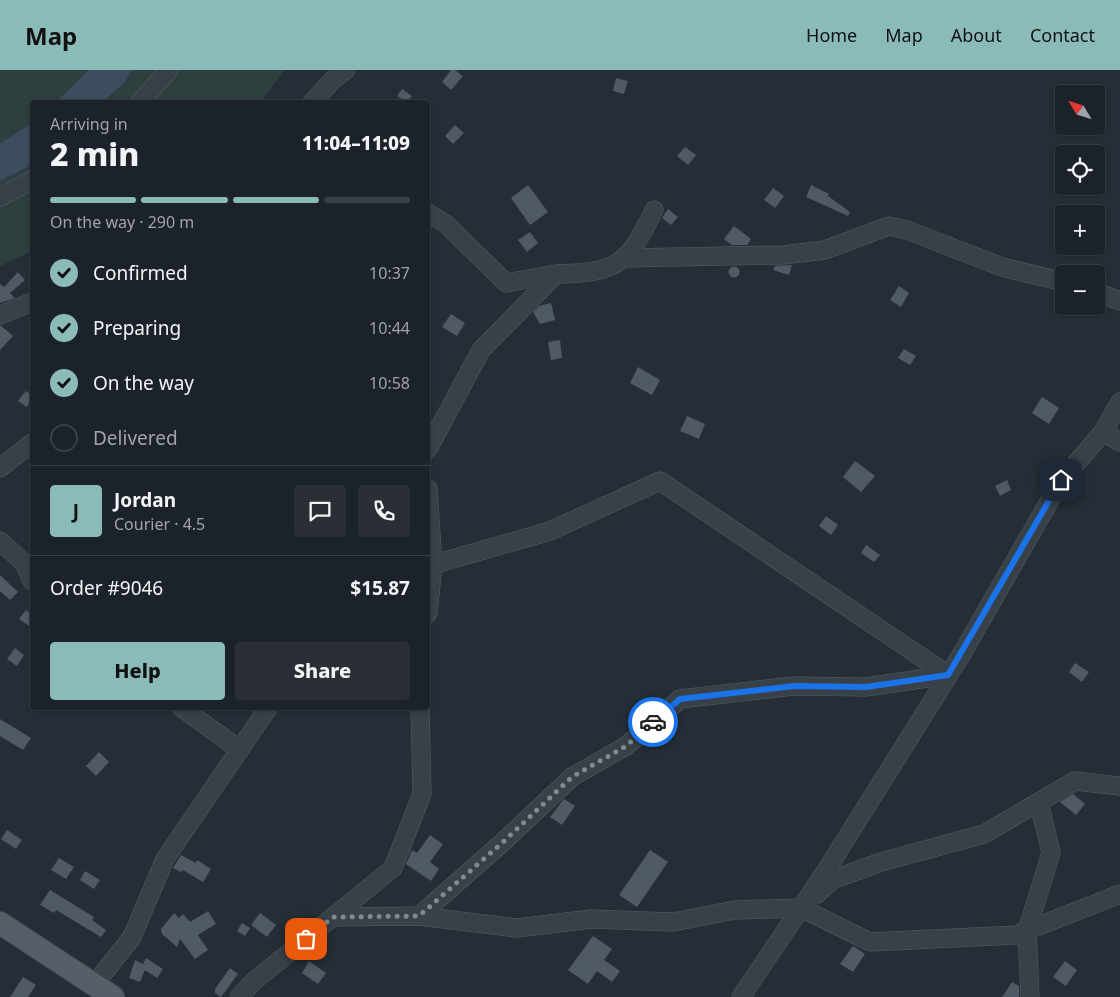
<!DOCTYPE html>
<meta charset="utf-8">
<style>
body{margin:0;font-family:"Noto Sans",sans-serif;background:#292f35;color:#f1f3f6;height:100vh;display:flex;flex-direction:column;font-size:19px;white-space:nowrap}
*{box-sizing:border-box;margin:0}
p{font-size:16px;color:#a0a4a8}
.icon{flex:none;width:28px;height:28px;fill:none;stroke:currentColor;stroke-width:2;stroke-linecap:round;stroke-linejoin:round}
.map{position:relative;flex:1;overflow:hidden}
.side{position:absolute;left:30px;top:30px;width:400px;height:610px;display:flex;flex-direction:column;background:#1c2229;border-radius:5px;box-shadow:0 1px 4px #0004,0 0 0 1px #3a3f46}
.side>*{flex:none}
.needle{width:32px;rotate:308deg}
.buttons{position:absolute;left:1055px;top:15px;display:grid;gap:10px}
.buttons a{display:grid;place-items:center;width:50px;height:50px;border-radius:5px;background:#1c2229;box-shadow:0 1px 4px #0004,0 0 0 1px #3a3f46;font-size:25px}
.pin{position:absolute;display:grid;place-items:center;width:42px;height:42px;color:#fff;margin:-21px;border-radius:10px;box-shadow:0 2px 8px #0006}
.courier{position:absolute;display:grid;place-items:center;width:50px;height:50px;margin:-25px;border:4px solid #1a73e8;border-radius:50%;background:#fff;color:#222;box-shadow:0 1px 6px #0007}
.head em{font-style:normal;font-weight:800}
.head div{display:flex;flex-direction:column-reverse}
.head{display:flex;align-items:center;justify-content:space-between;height:85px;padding:0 20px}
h1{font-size:32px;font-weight:800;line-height:38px}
.bar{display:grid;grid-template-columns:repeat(4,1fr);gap:8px 5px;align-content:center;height:60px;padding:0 20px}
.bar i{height:6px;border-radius:4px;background:#3a3f46}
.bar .current{background:#8bbbb9}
.bar p{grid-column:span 4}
.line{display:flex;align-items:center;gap:12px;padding:0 20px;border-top:1px solid #3a3f46}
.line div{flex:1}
.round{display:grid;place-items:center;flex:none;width:52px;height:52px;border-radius:5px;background:#292f35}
ol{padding:0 20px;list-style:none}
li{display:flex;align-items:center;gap:15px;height:55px}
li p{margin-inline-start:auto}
li .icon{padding:5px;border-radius:50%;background:#8bbbb9;color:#111;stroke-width:4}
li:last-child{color:#a0a4a8}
li i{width:28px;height:28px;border:2px solid #3a3f46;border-radius:50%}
.cta{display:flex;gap:10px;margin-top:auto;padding:10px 20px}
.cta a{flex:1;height:58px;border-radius:5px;background:#8bbbb9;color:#111;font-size:20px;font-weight:800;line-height:58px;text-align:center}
.cta a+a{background:#292f35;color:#f1f3f6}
header{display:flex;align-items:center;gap:30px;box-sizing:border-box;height:70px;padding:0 25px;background:#8bbbb9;color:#111}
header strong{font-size:24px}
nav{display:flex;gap:28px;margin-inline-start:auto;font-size:18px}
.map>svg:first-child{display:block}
.green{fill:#2d403f}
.water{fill:#3c4d5f}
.building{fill:#505a66}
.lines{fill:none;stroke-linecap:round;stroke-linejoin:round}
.minor-casing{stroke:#565e66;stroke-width:19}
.major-casing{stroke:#414951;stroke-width:24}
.minor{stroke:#384048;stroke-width:18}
.major{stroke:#565f68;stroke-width:22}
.done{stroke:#818a93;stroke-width:5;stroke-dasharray:0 9}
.route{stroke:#1a73e8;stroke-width:6}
</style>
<header>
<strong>Map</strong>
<nav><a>Home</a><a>Map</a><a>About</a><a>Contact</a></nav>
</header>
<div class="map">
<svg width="1120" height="927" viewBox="0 0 1120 927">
<rect width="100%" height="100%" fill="#252e37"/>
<g class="green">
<polygon points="0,0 88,0 56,32 32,32 32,53 0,73"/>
<polygon points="132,0 285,0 260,32 103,32 124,13"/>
<polygon points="32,95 32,181 0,196 0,111"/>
</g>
<g class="water">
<polygon points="88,0 132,0 124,13 103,32 56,32"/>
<polygon points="32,53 32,95 0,111 0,73"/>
</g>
<g class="building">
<polygon points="451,0 455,0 463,6 451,20 442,12"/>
<polygon points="616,8 628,11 624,24 613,21"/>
<polygon points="402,19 412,26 407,32 397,26"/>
<polygon points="455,55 464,63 453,74 445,66"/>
<polygon points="685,77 696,85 688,95 677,86"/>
<polygon points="528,115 548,142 530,155 511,128"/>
<polygon points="811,115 829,124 828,126 850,142 848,146 806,127"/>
<polygon points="773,118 784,126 775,138 764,130"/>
<polygon points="668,139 678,147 671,155 662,148"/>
<polygon points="734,156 751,169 747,175 732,175 724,169"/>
<polygon points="530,162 538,173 527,182 518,170"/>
<polygon points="792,195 789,205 773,200 775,196"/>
<circle cx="734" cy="202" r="5.5"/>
<polygon points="18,202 25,210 10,223 15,228 0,233 0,214 4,217"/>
<polygon points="899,216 909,223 901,237 890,230"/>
<polygon points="551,233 555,250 540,254 533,242 539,236"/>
<polygon points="451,244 465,253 457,266 442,257"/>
<polygon points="0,255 13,266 0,280"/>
<polygon points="560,270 562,288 551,290 548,272"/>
<polygon points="904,279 916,286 910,295 898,288"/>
<polygon points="638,297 660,310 652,325 630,313"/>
<polygon points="26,321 32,325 27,337 18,331"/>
<polygon points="1042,327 1059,338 1049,354 1032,343"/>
<polygon points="687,346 705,354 699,369 680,361"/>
<polygon points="855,391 875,406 861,422 843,407"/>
<polygon points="1007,410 1011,420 1000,426 995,416"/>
<polygon points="826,446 838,455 831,465 819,456"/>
<polygon points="866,475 880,485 874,492 861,483"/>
<polygon points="0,505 18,522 10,530 0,521"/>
<polygon points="26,540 32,545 32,558 19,549"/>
<polygon points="15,578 24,585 17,596 7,589"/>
<polygon points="1075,593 1089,602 1082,612 1069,602"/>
<polygon points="0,649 31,668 23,680 0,666"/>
<polygon points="99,682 109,692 96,706 86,696"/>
<polygon points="1073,724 1085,734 1076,745 1060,732"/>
<polygon points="564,729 575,736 562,755 550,747"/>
<polygon points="7,760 22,770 16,779 1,769"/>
<polygon points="430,765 443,774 430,792 439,799 431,811 406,794 412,780 417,783"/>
<polygon points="650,780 668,792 637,837 619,825"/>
<polygon points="181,785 196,793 197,790 211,799 203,812 183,800 181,802 173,798"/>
<polygon points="59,788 74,797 66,809 51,800"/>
<polygon points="85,801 100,810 94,819 80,810"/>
<polygon points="50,820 94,847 92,850 106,860 101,867 56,840 54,843 40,835"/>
<polygon points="208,841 216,854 198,865 208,880 195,889 180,869 177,877 162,864 161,859 174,843 179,848 183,844 190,852"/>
<polygon points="260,843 276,855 267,867 251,855"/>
<polygon points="242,853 250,858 245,866 237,861"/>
<polygon points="593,866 612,879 604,890 620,901 612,912 597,901 588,914 568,900"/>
<polygon points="853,876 865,884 853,902 840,894"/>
<polygon points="146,888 163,899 157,908 145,900 140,912 129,908 135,890 143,894"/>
<polygon points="309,891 326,903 318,914 302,903"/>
<polygon points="1065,891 1077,900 1066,916 1053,907"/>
<polygon points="230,898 238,904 221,927 215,923 215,919"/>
<polygon points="23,907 36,915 28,927 10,927"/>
<polygon points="1012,912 1019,916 1019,927 1002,927"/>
</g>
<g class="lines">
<g class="minor-casing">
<g id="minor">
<polyline points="140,32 169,0"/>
<polyline points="312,32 333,10 346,0"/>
<polyline points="0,127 32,110"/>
<polyline points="428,143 446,154 506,213 556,204"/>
<polyline points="626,188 783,185 825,180 889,156 907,160 1002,197 1064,212"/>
<polyline points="1096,222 1120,231"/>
<polyline points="0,245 32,232"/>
<polyline points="1103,362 1120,372"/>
<path d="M 428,379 L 481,280 L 556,204 C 618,203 628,194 654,140"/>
<polyline points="0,398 32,373"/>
<polyline points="428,419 433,495 428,543"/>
<polyline points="0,471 24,493 32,511"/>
<polyline points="182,638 239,679"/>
<polyline points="817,824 832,810 881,792 984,764 1075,711 1120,716"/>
<polyline points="419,846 503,772 572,707 626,676 680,629 794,616 866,617 948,605 660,411 550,461 428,496"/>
<polyline points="333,847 419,846 517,858 591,849 673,852 735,840 801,838 870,872 1016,865 1120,824"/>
<polyline points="94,915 132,867 165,789 268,638"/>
<polyline points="239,927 253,912 393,798 422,724 420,638"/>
<polyline points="741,927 829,796 960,587 1061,411 1103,362 1120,332"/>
<polyline points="1030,927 1027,861 1051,783 1039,732"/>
</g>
</g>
<g class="major-casing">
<polyline id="major" points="0,853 113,927"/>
</g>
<use href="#minor" class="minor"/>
<use href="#major" class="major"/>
</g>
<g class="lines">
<polyline class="done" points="306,869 333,847 419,846 503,772 572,707 626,676 653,652"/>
<polyline class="route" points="653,652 680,629 794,616 866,617 948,605 1061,410"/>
</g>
</svg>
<div class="buttons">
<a><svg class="needle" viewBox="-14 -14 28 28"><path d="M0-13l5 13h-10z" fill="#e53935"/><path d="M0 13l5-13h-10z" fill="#a0a4a8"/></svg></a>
<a><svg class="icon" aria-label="locate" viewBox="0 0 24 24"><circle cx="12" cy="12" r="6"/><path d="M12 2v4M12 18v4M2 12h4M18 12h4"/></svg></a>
<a>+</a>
<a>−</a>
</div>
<div class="pin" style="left:306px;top:869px;background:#ea580c"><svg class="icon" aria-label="bag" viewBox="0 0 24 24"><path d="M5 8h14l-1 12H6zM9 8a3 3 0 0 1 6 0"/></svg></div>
<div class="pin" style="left:1061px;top:410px;background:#1f2937"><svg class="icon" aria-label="home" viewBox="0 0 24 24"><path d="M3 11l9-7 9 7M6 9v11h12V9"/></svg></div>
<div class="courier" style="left:653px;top:652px"><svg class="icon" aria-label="car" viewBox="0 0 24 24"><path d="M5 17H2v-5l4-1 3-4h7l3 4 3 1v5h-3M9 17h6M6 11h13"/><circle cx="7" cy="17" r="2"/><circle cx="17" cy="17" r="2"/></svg></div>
<section class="side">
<div class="head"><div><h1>2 min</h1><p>Arriving in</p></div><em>11:04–11:09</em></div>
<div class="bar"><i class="current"></i><i class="current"></i><i class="current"></i><i></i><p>On the way · 290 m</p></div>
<ol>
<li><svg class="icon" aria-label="check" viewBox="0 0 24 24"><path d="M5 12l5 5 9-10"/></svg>Confirmed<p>10:37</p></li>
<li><svg class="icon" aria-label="check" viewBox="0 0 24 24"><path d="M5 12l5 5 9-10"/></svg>Preparing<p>10:44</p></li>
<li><svg class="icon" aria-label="check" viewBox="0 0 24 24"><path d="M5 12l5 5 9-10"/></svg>On the way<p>10:58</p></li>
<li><i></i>Delivered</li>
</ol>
<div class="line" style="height:90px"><b class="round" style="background:#8bbbb9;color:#111">J</b><div><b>Jordan</b><p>Courier · 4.5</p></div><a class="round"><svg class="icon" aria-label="chat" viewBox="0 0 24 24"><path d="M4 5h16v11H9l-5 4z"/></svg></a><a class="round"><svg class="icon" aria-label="phone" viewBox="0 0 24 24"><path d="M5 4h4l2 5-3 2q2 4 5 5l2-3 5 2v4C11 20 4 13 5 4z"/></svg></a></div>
<div class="line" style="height:65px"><div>Order #9046</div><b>$15.87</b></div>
<div class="cta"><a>Help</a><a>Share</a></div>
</section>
</div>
